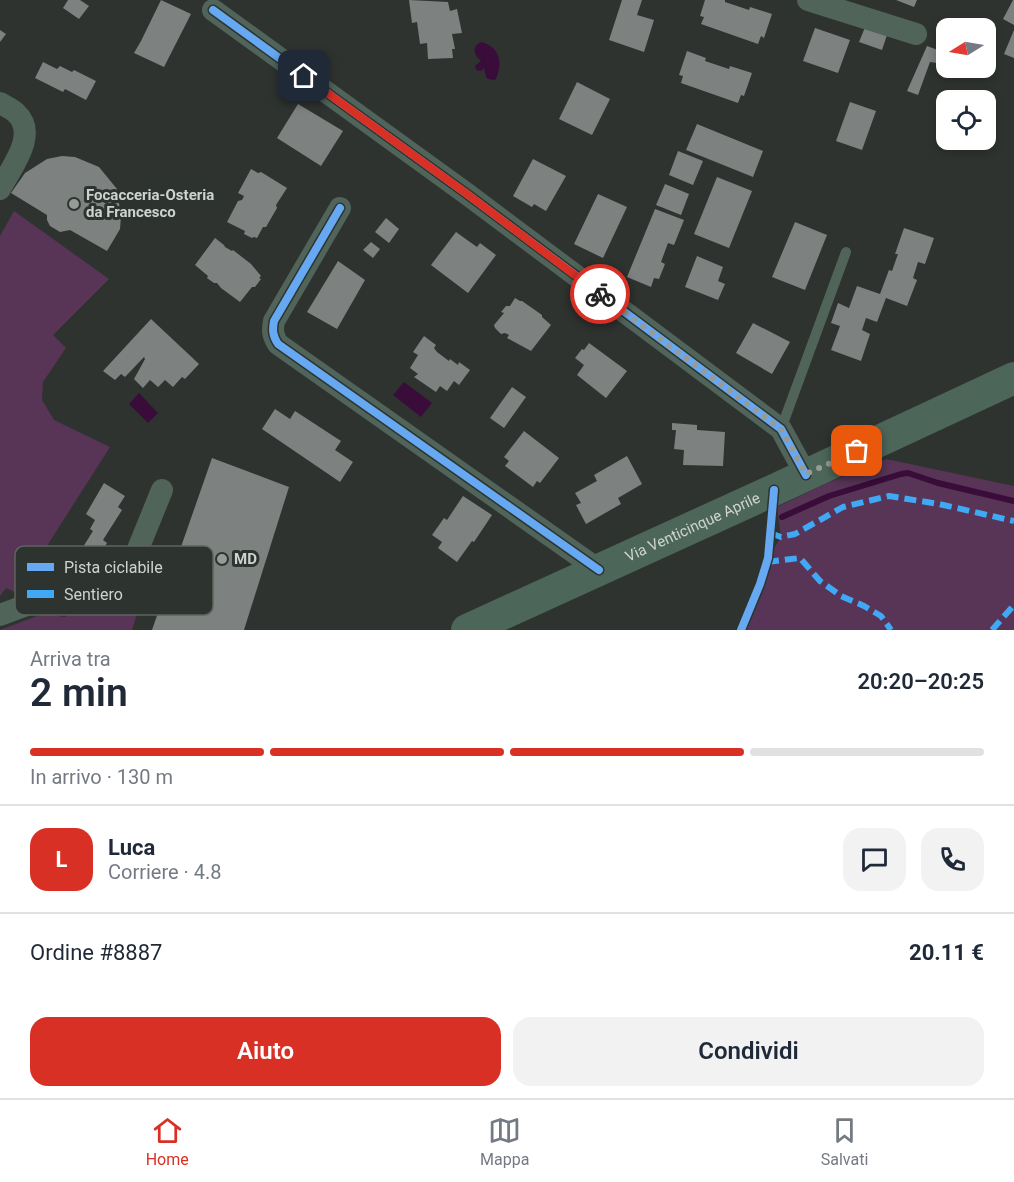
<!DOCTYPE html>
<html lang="it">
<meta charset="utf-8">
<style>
body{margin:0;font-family:Roboto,sans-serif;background:#f2f2f3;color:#1f2937;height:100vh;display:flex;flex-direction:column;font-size:22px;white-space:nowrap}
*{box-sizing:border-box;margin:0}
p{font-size:20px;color:#747a83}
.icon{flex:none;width:33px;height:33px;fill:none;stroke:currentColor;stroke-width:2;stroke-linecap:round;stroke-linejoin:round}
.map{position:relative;height:630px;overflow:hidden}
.side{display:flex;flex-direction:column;background:#fff;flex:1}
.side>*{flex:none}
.needle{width:39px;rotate:259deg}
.tools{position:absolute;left:936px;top:18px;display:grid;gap:12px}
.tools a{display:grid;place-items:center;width:60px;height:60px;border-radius:12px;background:#fff;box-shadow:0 3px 9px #0003;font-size:30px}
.pin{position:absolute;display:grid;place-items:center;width:51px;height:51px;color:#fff;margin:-26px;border-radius:12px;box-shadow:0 3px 9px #0006}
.courier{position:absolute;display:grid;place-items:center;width:60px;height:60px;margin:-30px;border:4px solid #d93025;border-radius:50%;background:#fff;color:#222;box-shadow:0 2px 8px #0007}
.summary em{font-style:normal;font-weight:600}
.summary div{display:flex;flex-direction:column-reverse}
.summary{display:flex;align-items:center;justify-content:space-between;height:102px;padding:0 30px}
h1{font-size:39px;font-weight:600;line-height:45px}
.bar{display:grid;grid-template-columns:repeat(4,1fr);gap:9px 6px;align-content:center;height:72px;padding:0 30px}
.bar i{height:8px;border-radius:4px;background:#e0e1e3}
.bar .on{background:#d93025}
.bar p{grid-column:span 4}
.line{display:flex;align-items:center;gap:15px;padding:0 30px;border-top:2px solid #e0e1e3}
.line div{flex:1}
.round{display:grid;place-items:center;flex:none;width:63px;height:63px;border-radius:18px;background:#f2f2f3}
.action{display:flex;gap:12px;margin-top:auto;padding:12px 30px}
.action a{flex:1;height:69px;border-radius:18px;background:#d93025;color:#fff;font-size:24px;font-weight:600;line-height:69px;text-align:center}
.action a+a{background:#f2f2f3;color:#1f2937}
.tabs{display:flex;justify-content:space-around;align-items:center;height:84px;border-top:2px solid #e0e1e3;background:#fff;font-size:16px;color:#747a83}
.tabs a{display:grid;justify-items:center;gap:3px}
.tabs .on{color:#d93025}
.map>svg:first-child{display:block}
.green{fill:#583457}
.water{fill:#390c39}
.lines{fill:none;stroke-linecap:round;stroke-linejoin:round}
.stream{stroke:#390c39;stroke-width:6}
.building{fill:#7d817f}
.service{stroke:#51645a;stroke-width:10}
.minor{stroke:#51645a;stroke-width:22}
.secondary{stroke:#4d665a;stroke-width:32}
.quiet{stroke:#3fa9f5;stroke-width:6;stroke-dasharray:12 6;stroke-linecap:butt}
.cycleway-casing{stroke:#2d342f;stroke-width:11}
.cycleway{stroke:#66a8f1;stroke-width:8}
.done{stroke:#969b98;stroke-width:6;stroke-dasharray:0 10.8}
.route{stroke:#d93025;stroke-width:8}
.poi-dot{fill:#969b98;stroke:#2d342f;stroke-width:2}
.labels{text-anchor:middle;stroke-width:6;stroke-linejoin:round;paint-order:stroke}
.poi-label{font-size:15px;font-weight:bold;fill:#ced3d0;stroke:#2d342f;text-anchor:start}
.street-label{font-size:15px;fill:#ced3d0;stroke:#2d342f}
.key{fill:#2d342f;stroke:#5d645f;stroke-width:1.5}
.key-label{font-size:16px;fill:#ced3d0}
</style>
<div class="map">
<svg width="1014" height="630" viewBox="0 0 1014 630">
<rect width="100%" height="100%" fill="#2e3330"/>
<g class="green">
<polygon points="14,211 109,279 53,335 66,348 43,382 42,400 54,420 110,447 17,593 6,588 0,596 0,236"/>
<polygon points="886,459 1014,486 1014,630 741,630 760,584 768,558 781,537 777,507 825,484"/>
<polygon points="144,591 132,630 0,630 45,613 64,617"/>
</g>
<g class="water">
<path d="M 481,42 C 500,46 504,65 495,80 L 488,79 L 486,77 L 484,68 L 481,71 L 476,70 L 475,66 L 481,61 C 474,55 471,47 481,42 Z"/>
<polygon points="404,382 432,403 421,417 393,395"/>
<polygon points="139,393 158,413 148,423 129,404"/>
</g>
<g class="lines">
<polyline class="stream" points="782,517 829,496 901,474 908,473 938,483 1014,501"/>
</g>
<g class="building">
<polygon points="68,0 80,0 89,6 79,19 63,8"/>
<polygon points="161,0 191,14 164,67 134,53 141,41"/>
<polygon points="409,0 448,2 450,11 457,9 462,33 452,34 455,49 452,49 453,58 428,59 427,43 420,44 417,22 412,23"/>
<polygon points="622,0 642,0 637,15 654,20 644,52 609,40"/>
<polygon points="705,0 725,0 725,2 749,10 750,7 772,14 764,38 761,36 758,44 701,24 704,17 700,16"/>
<polygon points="896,0 917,0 914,7"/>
<polygon points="1013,0 1014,0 1014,25 1003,19"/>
<polygon points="866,25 888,32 882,50 859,42"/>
<polygon points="815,28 850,40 838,73 803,61"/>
<polygon points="0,30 6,34 0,42"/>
<polygon points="1014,30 1014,58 1004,54"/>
<polygon points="946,43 946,61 942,61 940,69 936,67 937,63 930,62 918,95 907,91 927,46 943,52"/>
<polygon points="687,51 706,58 705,61 729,69 730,66 752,73 744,96 741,95 738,103 681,83 683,76 679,75"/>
<polygon points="43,62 57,69 60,66 72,72 74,70 96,81 86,100 65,89 63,92 35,78"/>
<polygon points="577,82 610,99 592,135 559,119"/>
<polygon points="850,102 876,111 862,150 836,141"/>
<polygon points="298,104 343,131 321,166 277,138"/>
<polygon points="697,124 763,151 753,177 686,150"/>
<polygon points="678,151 703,161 693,185 669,175"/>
<polygon points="62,156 75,157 99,167 117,189 121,217 120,229 107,251 70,230 60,232 50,226 47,220 47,215 11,193 25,173 47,159"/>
<polygon points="533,159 566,176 546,211 534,204 532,207 513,196"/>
<polygon points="251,169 258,173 261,172 287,188 276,205 277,208 266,227 263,227 257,238 254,237 252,238 244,234 245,231 227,222 238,201 242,200 244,196 238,193"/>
<polygon points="717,177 752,191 729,248 694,234"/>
<polygon points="665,184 689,194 681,215 656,205"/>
<polygon points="598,194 627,207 603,258 574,244"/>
<polygon points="655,209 684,220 674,245 668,243 661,262 665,264 659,279 654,278 651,287 627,277"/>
<polygon points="386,218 399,229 389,243 375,232"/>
<polygon points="795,222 827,235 805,290 772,277"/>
<polygon points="904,228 934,238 925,264 918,262 913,278 917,280 907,306 886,298 877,322 866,318 862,330 870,334 861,361 831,350 840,326 831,323 838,303 849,308 857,286 880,294 889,270 892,271 898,254 895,254"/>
<polygon points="456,232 477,247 480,243 496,255 468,293 431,265"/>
<polygon points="215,238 224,245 225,247 232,251 233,250 251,264 261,276 259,278 261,279 255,287 252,287 240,302 221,288 217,283 214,283 207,278 208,276 195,265"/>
<polygon points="371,242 380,249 373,258 363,250"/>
<polygon points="697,256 723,267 718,281 725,284 718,300 685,287"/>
<polygon points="338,261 365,280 337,329 307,312"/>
<polygon points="515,298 520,301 522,301 542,315 542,317 551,325 531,351 507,338 509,335 505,333 501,334 495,328 494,325 504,313 501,312 506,306 510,306"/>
<polygon points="151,319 199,364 185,379 182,377 173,387 165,380 158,387 150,380 143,388 134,379 145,359 144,357 125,377 121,374 115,380 103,371"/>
<polygon points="753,323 790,342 772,374 736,353"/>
<polygon points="424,336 436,345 434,348 437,352 449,361 450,359 458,365 459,362 470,370 459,385 454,381 447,391 440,386 436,392 414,377 418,374 410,368 418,355 413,352"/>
<polygon points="589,343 627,371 606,398 577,375 584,365 575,358 582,349 584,350"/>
<polygon points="512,387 526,397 504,428 490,418"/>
<polygon points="275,409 290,419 295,411 341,441 335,450 353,462 340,482 262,429"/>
<polygon points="672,423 697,425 697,430 725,432 723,466 683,465 684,450 674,449 676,430 672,430"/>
<polygon points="524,431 559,458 540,483 537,481 533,487 505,466 509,461 504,457"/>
<polygon points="627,456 642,484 618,498 621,504 586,524 576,505 581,503 575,493 597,481 594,475"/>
<polygon points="212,458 289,487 244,630 152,630"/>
<polygon points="104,483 125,496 118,507 122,510 103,540 107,543 99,557 83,547 93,531 90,529 95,520 86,514"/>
<polygon points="463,496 492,515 474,542 472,541 457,562 438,548 442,542 432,535 444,518 447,520"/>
</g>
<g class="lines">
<polyline class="service" points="781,429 846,252"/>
<g class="minor">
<polyline points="808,0 916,34"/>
<polyline points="213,10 467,194 781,429 806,475"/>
<path d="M 0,103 C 5,106 12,109 16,113 C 39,134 11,168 0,189"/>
<path d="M 340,208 L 274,321 C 272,331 273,336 278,344 L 599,570"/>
<polyline points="0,615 43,599 93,593 125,581 162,490"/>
</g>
<path class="secondary" id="s1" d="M 467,630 L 774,490 L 1014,378"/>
<g class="quiet">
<polyline points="770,533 781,537 795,534 843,507 889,496 939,504 1014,521"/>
<polyline points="767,562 800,558 820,581 841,596 864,606 881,616 891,630"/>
<polyline points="992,630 1014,605"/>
</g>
<g class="cycleway-casing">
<g id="cycleway">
<polyline points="213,10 467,194 781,429 806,475"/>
<path d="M 340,208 L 274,321 C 272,331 273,336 278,344 L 599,570"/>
<polyline points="741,630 760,584 768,558 774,490"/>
</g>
</g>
<use href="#cycleway" class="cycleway"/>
</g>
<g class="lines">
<polyline class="done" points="600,294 781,429 806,474 857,451"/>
<polyline class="route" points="304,76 467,194 600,294"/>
</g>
<g class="poi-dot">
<circle cx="74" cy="204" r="6"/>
<circle cx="222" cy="559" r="6"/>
</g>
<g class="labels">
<g class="poi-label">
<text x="86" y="200">Focacceria-Osteria<tspan x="86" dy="17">da Francesco</tspan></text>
<text x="234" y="564">MD</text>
</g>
<g class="street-label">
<text dy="5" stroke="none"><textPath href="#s1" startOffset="248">Via Venticinque Aprile</textPath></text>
</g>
</g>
<rect x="15" y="546" width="198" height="69" rx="9" class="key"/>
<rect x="27" y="563" width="27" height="8" fill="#66a8f1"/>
<rect x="27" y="590" width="27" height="8" fill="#3fa9f5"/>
<g class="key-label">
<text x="64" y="573">Pista ciclabile</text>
<text x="64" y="600">Sentiero</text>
</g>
</svg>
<div class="tools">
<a><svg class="needle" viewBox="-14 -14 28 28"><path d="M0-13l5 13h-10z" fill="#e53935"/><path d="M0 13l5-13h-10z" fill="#747a83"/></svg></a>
<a><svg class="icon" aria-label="locate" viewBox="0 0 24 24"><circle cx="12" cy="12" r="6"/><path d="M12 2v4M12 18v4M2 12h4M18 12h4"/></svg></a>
</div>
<div class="pin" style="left:857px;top:451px;background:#ea580c"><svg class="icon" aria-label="bag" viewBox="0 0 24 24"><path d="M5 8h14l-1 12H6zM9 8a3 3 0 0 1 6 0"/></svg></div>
<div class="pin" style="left:304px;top:76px;background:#1f2937"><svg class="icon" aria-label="home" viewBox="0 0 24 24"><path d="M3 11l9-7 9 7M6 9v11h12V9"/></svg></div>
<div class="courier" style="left:600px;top:294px"><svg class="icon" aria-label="bike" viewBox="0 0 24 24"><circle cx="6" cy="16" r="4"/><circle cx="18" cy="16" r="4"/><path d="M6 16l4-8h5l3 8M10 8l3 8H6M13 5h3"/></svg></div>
</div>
<section class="side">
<div class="summary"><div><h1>2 min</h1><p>Arriva tra</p></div><em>20:20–20:25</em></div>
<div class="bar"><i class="on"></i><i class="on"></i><i class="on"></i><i></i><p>In arrivo · 130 m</p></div>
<div class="line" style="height:108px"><b class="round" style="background:#d93025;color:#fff">L</b><div><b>Luca</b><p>Corriere · 4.8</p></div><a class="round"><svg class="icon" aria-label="chat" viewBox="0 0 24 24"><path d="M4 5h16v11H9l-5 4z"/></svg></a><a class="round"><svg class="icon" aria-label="phone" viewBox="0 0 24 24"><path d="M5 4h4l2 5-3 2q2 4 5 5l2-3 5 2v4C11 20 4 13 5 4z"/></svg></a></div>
<div class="line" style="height:78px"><div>Ordine #8887</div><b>20.11 €</b></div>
<div class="action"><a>Aiuto</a><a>Condividi</a></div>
</section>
<nav class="tabs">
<a class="on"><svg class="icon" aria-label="home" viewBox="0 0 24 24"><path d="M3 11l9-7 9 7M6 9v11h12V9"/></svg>Home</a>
<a><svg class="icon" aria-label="map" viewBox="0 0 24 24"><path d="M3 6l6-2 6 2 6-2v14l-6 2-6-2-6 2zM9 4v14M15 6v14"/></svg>Mappa</a>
<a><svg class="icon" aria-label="saved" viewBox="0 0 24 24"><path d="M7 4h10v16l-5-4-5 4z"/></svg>Salvati</a>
</nav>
